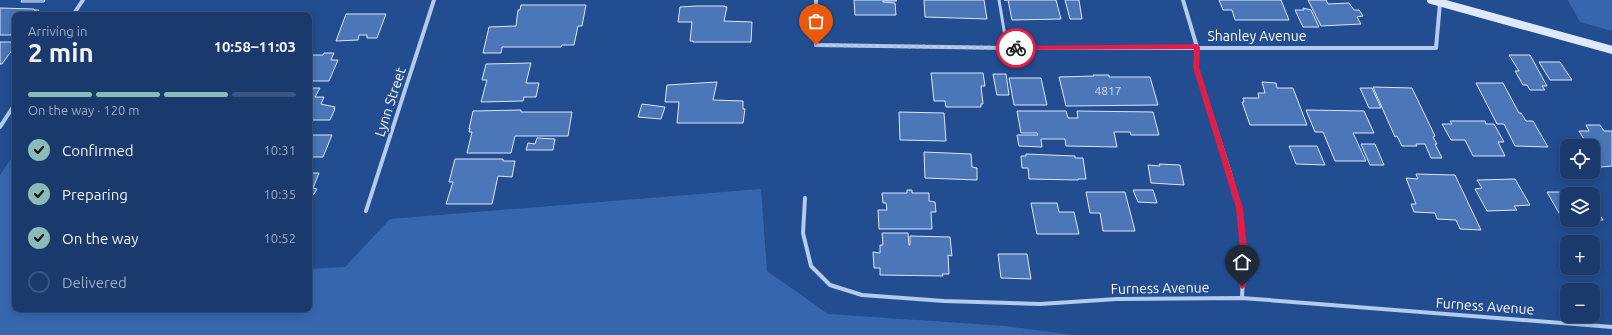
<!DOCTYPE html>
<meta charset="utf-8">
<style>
body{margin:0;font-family:Ubuntu,sans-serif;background:#234172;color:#f1f3f6;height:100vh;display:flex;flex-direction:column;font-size:15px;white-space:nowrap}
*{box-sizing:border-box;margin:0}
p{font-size:13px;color:#9fadc2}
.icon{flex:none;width:22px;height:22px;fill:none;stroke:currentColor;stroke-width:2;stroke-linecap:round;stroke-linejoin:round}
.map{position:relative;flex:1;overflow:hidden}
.details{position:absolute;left:12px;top:12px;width:300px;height:300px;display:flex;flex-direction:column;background:#1a3a6d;border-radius:8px;box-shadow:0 2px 10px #0003,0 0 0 1px #385480}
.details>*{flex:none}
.controls{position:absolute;left:1560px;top:139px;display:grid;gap:8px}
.controls a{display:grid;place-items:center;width:40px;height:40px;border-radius:8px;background:#1a3a6d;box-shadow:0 2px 10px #0003,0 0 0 1px #385480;font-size:20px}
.pin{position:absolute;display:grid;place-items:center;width:34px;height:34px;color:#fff;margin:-41px -17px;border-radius:50% 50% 50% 0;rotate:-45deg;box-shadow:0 0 4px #0007}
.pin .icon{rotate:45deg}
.courier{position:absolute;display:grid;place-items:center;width:40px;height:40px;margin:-20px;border:3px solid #e11d48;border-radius:50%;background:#fff;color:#222;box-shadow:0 1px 5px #0007}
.summary em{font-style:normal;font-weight:700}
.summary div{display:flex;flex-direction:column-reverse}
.summary{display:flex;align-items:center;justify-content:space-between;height:68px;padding:0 16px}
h1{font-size:26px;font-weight:700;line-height:30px}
.bar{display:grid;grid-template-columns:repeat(4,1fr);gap:6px 4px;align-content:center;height:48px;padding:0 16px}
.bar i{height:5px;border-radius:3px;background:#385480}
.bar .selected{background:#8bbbb9}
.bar p{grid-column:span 4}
ol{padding:0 16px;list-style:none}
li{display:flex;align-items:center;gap:12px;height:44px}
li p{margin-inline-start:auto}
li .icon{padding:4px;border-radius:50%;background:#8bbbb9;color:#111;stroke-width:4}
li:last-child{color:#9fadc2}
li i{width:22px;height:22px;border:2px solid #385480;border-radius:50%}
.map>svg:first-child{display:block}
.green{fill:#3667ae}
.building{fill:#4b77b8;stroke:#d9e6f9}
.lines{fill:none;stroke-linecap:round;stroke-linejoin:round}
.lane{stroke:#b3cbed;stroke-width:3}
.street{stroke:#b3cbed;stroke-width:4}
.secondary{stroke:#dfe9fa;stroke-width:8}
.route{fill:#e11d48}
.done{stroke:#b2c1d8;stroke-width:4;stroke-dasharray:0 7.2}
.labels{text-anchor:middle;stroke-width:4;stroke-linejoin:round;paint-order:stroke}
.number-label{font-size:12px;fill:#d2dded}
.street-label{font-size:14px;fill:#fff;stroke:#224e91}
</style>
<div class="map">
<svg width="1612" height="335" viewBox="0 0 1612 335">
<rect width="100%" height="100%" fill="#224e91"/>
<g class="green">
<polygon points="1568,0 1612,0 1612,31 1580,22"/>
<polygon points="15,153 15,309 309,309 309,269 345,267 390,219 761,189 767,271 828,314 1005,326 1074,335 0,335 0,175"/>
</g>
<g class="building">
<polygon points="22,0 45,0 44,2 21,2"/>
<polygon points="854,0 896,0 897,1 883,1 883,2 895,3 896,15 855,15"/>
<polygon points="924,0 984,0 987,19 925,17"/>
<polygon points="1004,0 1056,0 1061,19 1012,20 1008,0"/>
<polygon points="1065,0 1079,0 1082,19 1070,19"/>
<polygon points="1219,0 1281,0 1289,20 1235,20 1232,10 1223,10"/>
<polygon points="1308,0 1326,0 1328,4 1349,3 1354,10 1359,10 1363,16 1357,17 1361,24 1321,26"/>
<polygon points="521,5 586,5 582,26 578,26 574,45 562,45 561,47 502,47 501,53 483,53 489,27 516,26 518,10 520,10"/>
<polygon points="696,6 725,6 725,7 727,7 724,21 752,22 751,42 693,42 693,41 690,41 692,22 678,22 680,7"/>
<polygon points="0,8 34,9 34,10 39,10 35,15 15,15 15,35 0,35"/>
<polygon points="1303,8 1311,10 1319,27 1303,27 1295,10 1304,10"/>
<polygon points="346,14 386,14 377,38 367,38 367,35 359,35 358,40 336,41"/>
<polygon points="0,42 15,42 15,46 2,64 0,64"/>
<polygon points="324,53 334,53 331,60 338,60 329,81 309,81 309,55 323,55"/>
<polygon points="1509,55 1530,55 1547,86 1542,86 1545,90 1530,90 1527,85 1523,85 1515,71 1519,71"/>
<polygon points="1539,62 1560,62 1572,80 1550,80"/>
<polygon points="531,63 526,83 539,83 536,97 524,97 523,101 481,102 487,80 482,80 486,64"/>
<polygon points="931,73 983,73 985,86 981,86 983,104 981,104 981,107 946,107 945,101 934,101"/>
<polygon points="993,74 1006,74 1009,95 997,95"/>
<polygon points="1093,75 1109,75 1109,77 1150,77 1158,105 1066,106 1059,77 1094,76"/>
<polygon points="1009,78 1041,78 1047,105 1014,105"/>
<polygon points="717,82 713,100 743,101 743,109 745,109 743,123 677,123 679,102 665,102 667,85"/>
<polygon points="1262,82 1276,83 1277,88 1293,88 1307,125 1250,125 1242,102 1244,102 1243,98 1259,98 1258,93 1265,93"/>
<polygon points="1476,83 1503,83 1519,113 1521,113 1526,121 1533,121 1548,147 1515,146 1504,124 1497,124"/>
<polygon points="1373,87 1412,88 1435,136 1433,137 1437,144 1435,144 1442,158 1431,158 1425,144 1416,144 1417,146 1402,146 1397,136 1395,137"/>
<polygon points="309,88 320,88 315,97 324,97 321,104 335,107 334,109 335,109 330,120 309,120"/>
<polygon points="1360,88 1372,88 1381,108 1369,108"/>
<polygon points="642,104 665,107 661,119 638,117"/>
<polygon points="521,110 521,112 572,112 568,136 515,136 511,153 467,153 472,132 469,132 470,128 469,129 473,111"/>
<polygon points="1306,110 1364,111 1374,133 1353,133 1366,161 1335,161 1323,132 1315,132"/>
<polygon points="1017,111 1066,111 1068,118 1078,118 1077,111 1153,112 1159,135 1131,135 1130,132 1114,132 1117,147 1066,146 1065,139 1041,139 1042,147 1019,146 1017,135 1038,135 1037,133 1021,133"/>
<polygon points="899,112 944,113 946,141 900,140"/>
<polygon points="1450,121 1485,121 1486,124 1494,124 1504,142 1498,142 1505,156 1473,156 1465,140 1451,140 1442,124 1452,124"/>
<polygon points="1586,125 1600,125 1604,131 1612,131 1612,166 1601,167 1593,153 1593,146 1588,146 1579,131 1589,131"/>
<polygon points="309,135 332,135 323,157 309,157"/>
<polygon points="537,138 555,139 553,150 526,150 528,143 535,144"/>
<polygon points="1361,144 1375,144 1384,165 1370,165"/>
<polygon points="1289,146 1317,146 1325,165 1296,164"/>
<polygon points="924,152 971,154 972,167 977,168 977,180 925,178"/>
<polygon points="1026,154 1075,156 1075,158 1083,158 1086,179 1078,179 1078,180 1029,179 1028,168 1022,168 1021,156 1026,156"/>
<polygon points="455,159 503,159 503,161 515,161 512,177 498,176 492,204 446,204 453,182 449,182"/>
<polygon points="1159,164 1180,165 1184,185 1151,183 1148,165 1160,166"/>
<polygon points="309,173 319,173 313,188 317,189 314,194 312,195 309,201"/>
<polygon points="1416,174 1455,175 1481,230 1460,229 1456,220 1437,219 1435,213 1414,212 1411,204 1416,204 1406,178 1418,179"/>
<polygon points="1515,179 1530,205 1514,206 1517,210 1487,211 1475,189 1482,188 1477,180"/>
<polygon points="907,190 912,190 912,193 929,193 929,201 935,202 936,212 931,212 932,229 879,229 878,210 887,210 886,203 883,203 882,193 907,193"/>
<polygon points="1133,190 1153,190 1157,203 1138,202"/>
<polygon points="1086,192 1125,192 1135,231 1103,231 1100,213 1090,213"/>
<polygon points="1547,192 1583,192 1584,194 1567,194 1567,220 1584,220 1563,220"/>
<polygon points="1031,203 1057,203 1059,212 1074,212 1079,234 1037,234"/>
<polygon points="1593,206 1594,206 1603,220 1593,220"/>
<polygon points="882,233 908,233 909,245 910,245 910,236 950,237 952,256 948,255 949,274 942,274 943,276 880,275 880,268 874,268 873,252 880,253 880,245 883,245"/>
<polygon points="998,254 1027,254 1031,279 1001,278"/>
</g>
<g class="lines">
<polyline class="lane" points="999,0 1007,48"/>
<g class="street">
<polyline points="816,0 816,45 1007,48 1436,48 1440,3"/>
<polyline points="1183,0 1197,47 1196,67 1230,173 1239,208 1244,249 1242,298"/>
<polyline points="73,15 83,0"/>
<polyline points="0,127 15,104"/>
<polyline points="805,198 803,233 811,266 830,285 862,295 944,301 1040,304 1117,299 1242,298 1612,327"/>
<polyline points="366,211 434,0"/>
</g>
<polyline class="secondary" points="1431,0 1612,50"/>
</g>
<polygon class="route" points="1197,44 1200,47 1199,67 1243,208 1247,249 1246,286 1242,289 1239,286 1240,249 1236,208 1193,67 1194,49 1016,50 1013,48 1016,46"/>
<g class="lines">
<polyline class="done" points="816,45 1016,48"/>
</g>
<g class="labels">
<g class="number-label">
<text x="1108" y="95">4817</text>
</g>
<g class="street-label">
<text x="1257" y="41">Shanley Avenue</text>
<text transform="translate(390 102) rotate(-72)" y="5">Lynn Street</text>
<text transform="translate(1160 288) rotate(-1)" y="5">Furness Avenue</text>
<text transform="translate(1485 306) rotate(4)" y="5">Furness Avenue</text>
</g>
</g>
</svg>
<div class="controls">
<a><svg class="icon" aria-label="locate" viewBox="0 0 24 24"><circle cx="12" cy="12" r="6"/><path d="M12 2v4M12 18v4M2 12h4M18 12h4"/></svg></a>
<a><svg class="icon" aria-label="layers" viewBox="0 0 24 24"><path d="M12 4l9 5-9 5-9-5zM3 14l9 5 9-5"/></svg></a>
<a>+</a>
<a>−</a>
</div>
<div class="pin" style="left:816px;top:45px;background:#ea580c"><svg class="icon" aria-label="bag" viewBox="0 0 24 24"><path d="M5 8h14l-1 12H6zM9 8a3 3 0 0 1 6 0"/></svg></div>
<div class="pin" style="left:1242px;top:286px;background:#1f2937"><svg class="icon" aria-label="home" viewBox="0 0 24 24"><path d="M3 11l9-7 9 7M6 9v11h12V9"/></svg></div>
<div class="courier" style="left:1016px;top:48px"><svg class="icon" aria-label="bike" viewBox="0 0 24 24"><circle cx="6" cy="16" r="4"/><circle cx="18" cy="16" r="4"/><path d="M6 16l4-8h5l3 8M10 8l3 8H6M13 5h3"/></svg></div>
<section class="details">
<div class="summary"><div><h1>2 min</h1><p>Arriving in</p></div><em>10:58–11:03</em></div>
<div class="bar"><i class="selected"></i><i class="selected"></i><i class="selected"></i><i></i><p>On the way · 120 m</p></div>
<ol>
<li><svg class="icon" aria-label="check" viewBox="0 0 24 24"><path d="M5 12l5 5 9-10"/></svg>Confirmed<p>10:31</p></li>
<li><svg class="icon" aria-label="check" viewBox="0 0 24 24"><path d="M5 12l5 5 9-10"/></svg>Preparing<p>10:35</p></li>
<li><svg class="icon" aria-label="check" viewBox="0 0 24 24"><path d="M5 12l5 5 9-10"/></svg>On the way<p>10:52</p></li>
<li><i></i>Delivered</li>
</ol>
</section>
</div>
